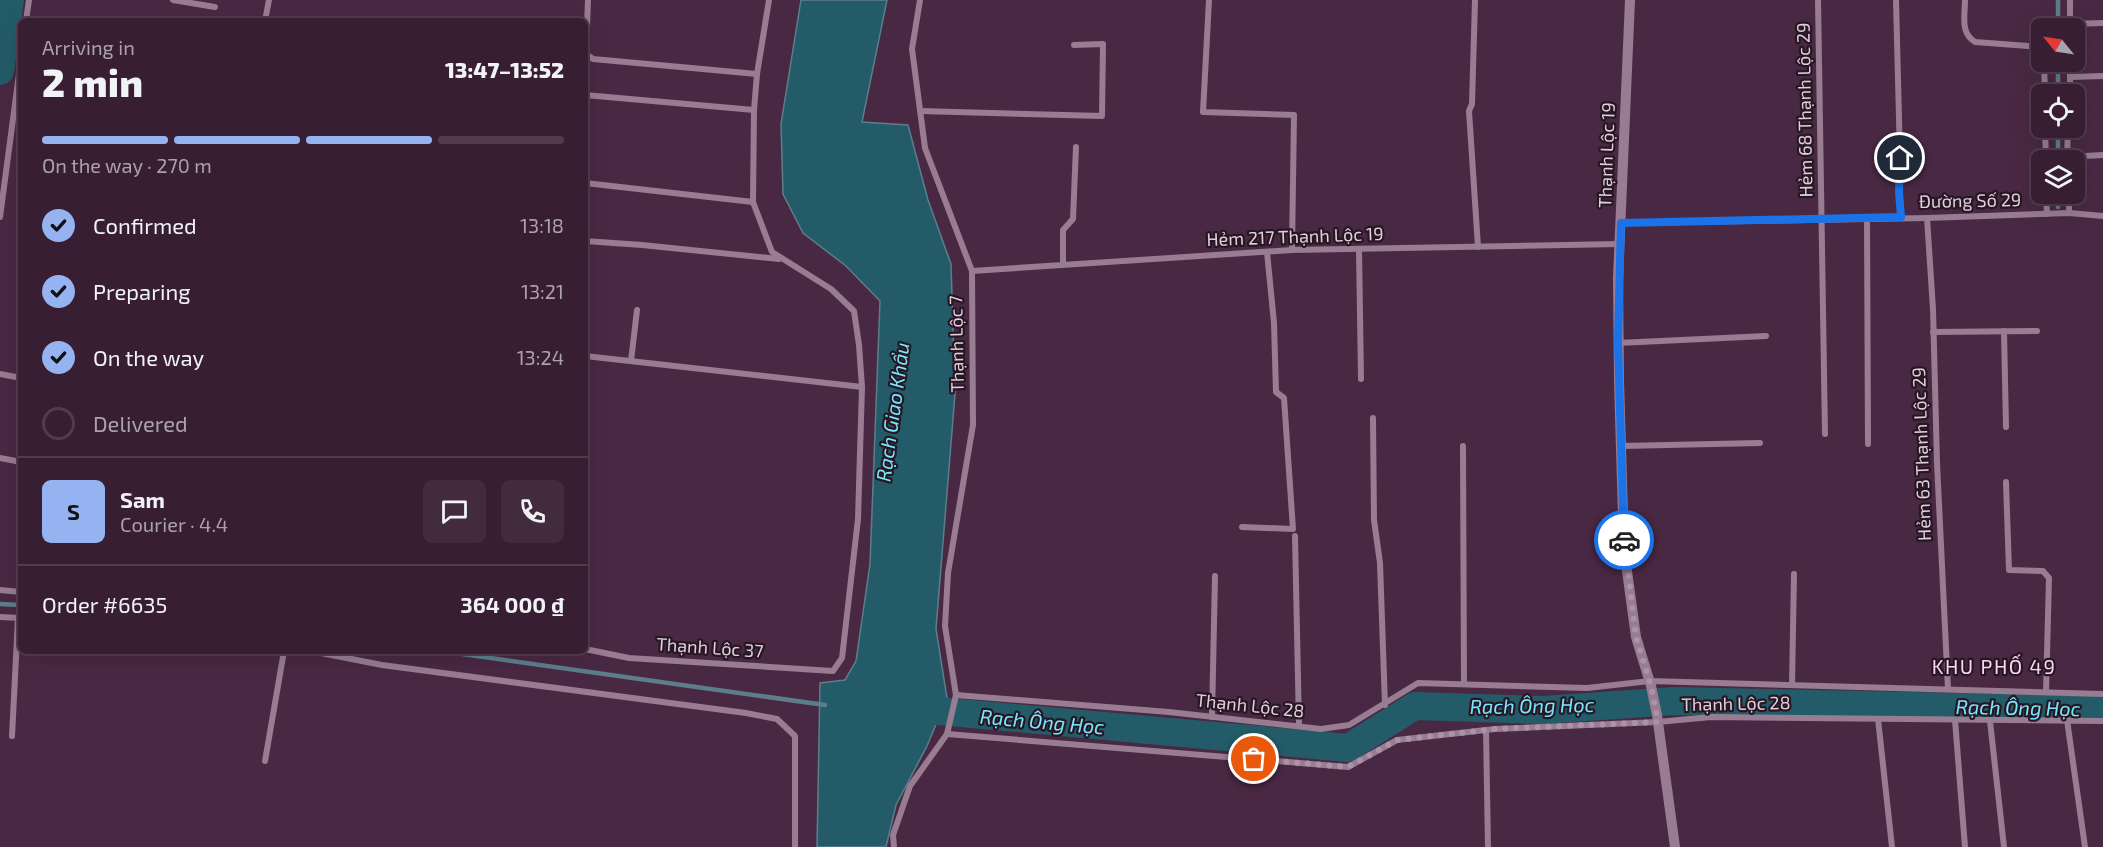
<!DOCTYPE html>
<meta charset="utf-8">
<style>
body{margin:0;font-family:"Exo 2",sans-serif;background:#422b3e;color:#f1f3f6;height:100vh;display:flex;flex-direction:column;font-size:22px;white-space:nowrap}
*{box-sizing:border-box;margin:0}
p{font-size:20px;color:#aaa2ac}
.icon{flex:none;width:33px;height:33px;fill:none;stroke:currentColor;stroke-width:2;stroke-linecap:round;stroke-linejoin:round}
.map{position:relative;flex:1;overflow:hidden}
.drawer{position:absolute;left:18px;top:18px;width:570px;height:636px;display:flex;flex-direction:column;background:#371e32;border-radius:9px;box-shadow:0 6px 24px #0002,0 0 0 2px #513c4d}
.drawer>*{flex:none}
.needle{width:39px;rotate:300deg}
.fabs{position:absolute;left:2031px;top:18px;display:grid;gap:12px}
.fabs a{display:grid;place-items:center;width:54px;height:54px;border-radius:9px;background:#371e32;box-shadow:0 6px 24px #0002,0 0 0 2px #513c4d;font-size:30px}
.pin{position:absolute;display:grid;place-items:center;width:51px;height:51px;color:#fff;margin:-26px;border:3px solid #fff;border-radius:50%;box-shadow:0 2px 6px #0007}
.courier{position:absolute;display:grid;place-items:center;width:60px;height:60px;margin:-30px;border:4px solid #1a73e8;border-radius:50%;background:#fff;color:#222;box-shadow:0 2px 8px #0007}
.head em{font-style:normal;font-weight:800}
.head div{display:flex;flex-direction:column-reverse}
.head{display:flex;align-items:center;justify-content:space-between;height:102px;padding:0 24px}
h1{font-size:39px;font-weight:800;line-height:45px}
.bar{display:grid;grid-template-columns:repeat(4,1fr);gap:9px 6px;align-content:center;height:72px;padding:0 24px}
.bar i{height:8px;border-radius:4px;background:#513c4d}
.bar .on{background:#95b2f1}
.bar p{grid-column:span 4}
.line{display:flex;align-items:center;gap:15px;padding:0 24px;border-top:2px solid #513c4d}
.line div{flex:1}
.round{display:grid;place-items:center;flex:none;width:63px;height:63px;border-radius:9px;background:#422b3e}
ol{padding:0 24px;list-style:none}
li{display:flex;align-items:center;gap:18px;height:66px}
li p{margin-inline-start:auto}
li .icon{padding:6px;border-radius:50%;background:#95b2f1;color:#111;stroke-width:4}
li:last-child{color:#aaa2ac}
li i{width:33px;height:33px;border:3px solid #513c4d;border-radius:50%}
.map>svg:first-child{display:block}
.water{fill:#235c68;stroke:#5c7e8b;stroke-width:1.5}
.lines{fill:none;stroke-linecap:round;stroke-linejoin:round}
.stream{stroke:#5c7e8b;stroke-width:4.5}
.river{stroke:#235c68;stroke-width:28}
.minor{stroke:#987c92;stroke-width:6}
.tertiary{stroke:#987c92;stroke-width:10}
.done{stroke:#ac93a7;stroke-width:6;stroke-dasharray:0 10.8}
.route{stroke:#1a73e8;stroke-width:8}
.labels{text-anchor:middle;stroke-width:4.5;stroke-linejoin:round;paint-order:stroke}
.street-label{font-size:18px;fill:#e2cddd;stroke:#261723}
.water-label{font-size:20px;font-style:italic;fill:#79e7ff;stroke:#261723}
.neighbourhood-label{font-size:20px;letter-spacing:1.5px;fill:#fdd3f4;stroke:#261723}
</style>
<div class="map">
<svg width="2103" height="847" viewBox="0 0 2103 847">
<rect width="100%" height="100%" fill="#492843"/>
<polygon class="water" points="801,0 887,0 862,122 908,125 928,200 951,264 955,394 936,629 947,698 927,746 896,805 886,847 817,847 820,683 845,680 856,661 870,564 880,301 846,266 803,233 783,194 781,124"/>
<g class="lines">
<g class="stream">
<polyline points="2058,28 2058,0"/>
<polyline points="2058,94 2058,62"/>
<polyline points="2058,160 2058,128"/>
<polyline points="2058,207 2058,194"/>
<polyline points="0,604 21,605"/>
<polyline points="441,651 825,705"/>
</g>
<g class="river">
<polyline points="0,71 10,0"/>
<polyline points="905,708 1348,748 1415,706 1543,710 1674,701 2103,710"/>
</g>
<g class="minor">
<polyline points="173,0 215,7"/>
<polyline points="588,0 586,54 593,59 757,74"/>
<polyline points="1209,0 1203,112 1294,115 1292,250"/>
<polyline points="1475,0 1472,104 1469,111 1478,247"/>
<polyline points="1818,0 1825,434"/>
<polyline points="1896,0 1900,158 1899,192 1901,217"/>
<path d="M 1965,0 C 1965,16 1960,33 1975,42 L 2028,46 L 2042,49"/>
<polyline points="2070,0 2070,28"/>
<polyline points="26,21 29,0"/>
<polyline points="265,21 269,0"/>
<polyline points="2070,24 2103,23"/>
<polyline points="2044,62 2045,94"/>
<polyline points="2071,77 2103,76"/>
<polyline points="2070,94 2070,62"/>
<polyline points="585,95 754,110"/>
<polyline points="920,111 1102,116 1103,44 1074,45"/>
<polyline points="2045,128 2046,160"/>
<polyline points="2067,157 2103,155"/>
<polyline points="2067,160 2068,128"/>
<polyline points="585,183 753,202"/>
<polyline points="2046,194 2047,214"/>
<polyline points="2069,194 2069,213"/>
<polyline points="0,217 21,59"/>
<polyline points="1927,218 1933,309 1937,463 1948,689"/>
<polyline points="1867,219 1868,444"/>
<polyline points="1621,223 1927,218 2069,213 2103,216"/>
<polyline points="585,241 642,245 779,259"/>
<polyline points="1359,249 1361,379"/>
<polyline points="1063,264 1063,230 1073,219 1076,147"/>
<polyline points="972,271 1292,250 1620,244"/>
<polyline points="2004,331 2006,427"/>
<polyline points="1933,332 2037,331"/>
<polyline points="1618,343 1766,336"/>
<polyline points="585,356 862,387"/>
<polyline points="631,361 637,310"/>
<polyline points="0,374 21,378"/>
<polyline points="1373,418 1374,520 1380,563 1385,705"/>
<polyline points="1463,446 1464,684"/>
<polyline points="1621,446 1760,443"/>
<polyline points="0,458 21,462"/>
<polyline points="2006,482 2009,570 2043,571 2049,578 2046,692"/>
<polyline points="1242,527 1293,529 1284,398 1276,392 1274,323 1267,252"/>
<polyline points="1295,536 1299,726"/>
<polyline points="0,590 21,592"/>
<polyline points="0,617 20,618"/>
<polyline points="585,649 629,658 833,671 842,658 858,519 862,387 859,345 854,311 831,289 772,252 753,202 754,110 757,74 769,0"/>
<polyline points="311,651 382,665 746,713 777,719 795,736 795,847"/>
<polyline points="1792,685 1794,574"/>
<polyline points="956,695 1169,712 1321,729 1349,725 1418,683 1587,688 1650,681 2103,694"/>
<polyline points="1212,717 1215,576"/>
<polyline points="1878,719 1892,847"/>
<polyline points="1955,720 1965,847"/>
<polyline points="2067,720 2085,847"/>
<polyline points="1990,721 2004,847"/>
<polyline points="1486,730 1488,847"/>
<polyline points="947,734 1348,767 1397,740 1495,729 1658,722 1711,717 2103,721"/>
<polyline points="12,736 18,618"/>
<polyline points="265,761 284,651"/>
<polyline points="894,847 893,835 910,786 947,734 956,695 945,626 948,573 973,425 972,271 925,148 912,49 920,0"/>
</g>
<polyline class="tertiary" points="1630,0 1618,278 1619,381 1624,549 1636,637 1651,686 1657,715 1675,847"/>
</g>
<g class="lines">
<polyline class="done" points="1254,759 1348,767 1397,740 1495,729 1658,722 1651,686 1636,637 1624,540"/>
<polyline class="route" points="1624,540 1618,343 1621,223 1901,217 1899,192 1900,158"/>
</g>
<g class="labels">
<g class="street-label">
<text transform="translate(1805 110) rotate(-91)" y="6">Hẻm 68 Thạnh Lộc 29</text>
<text transform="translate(1607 155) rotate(-88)" y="6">Thạnh Lộc 19</text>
<text transform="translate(1970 201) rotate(-1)" y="6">Đường Số 29</text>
<text transform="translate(1295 237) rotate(-2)" y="6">Hẻm 217 Thạnh Lộc 19</text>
<text transform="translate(957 344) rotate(-91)" y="6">Thạnh Lộc 7</text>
<text transform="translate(1922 454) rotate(-92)" y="6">Hẻm 63 Thạnh Lộc 29</text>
<text transform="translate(710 648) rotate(4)" y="6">Thạnh Lộc 37</text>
<text transform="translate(1736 704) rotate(-1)" y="6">Thạnh Lộc 28</text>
<text transform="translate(1250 706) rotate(6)" y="6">Thạnh Lộc 28</text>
</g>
<g class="water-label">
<text transform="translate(893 412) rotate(-82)" y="7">Rạch Giao Khẩu</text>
<text transform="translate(1532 706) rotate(-1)" y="7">Rạch Ông Học</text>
<text transform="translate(2018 708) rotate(1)" y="7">Rạch Ông Học</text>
<text transform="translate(1042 722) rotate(5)" y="7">Rạch Ông Học</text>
</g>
<g class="neighbourhood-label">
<text x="1994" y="674">KHU PHỐ 49</text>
</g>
</g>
</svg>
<div class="fabs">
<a><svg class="needle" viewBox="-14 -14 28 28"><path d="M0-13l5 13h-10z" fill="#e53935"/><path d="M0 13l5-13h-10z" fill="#aaa2ac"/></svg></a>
<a><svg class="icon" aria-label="locate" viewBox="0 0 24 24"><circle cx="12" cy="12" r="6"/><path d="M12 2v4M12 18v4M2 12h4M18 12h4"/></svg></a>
<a><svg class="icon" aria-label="layers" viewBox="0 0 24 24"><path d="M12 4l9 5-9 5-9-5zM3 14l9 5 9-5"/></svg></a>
</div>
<div class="pin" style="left:1254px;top:759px;background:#ea580c"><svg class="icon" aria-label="bag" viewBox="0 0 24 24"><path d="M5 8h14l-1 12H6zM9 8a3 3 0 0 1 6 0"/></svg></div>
<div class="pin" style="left:1900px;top:158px;background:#1f2937"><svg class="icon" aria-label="home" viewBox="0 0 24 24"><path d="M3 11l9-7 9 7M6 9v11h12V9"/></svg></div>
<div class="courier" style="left:1624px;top:540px"><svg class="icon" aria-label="car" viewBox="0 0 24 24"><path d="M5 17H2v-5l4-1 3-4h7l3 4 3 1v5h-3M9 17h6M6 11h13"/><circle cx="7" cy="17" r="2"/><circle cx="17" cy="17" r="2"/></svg></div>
<section class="drawer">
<div class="head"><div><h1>2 min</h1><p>Arriving in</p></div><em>13:47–13:52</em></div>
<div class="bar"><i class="on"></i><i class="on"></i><i class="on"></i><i></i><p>On the way · 270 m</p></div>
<ol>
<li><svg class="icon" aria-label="check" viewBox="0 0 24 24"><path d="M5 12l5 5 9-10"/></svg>Confirmed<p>13:18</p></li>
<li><svg class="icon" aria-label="check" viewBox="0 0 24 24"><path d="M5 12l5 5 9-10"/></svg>Preparing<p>13:21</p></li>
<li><svg class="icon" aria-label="check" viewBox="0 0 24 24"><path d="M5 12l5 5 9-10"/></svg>On the way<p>13:24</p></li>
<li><i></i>Delivered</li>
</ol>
<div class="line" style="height:108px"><b class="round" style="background:#95b2f1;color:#111">S</b><div><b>Sam</b><p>Courier · 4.4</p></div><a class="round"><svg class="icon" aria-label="chat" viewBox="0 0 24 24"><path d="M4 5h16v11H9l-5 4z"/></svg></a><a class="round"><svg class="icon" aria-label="phone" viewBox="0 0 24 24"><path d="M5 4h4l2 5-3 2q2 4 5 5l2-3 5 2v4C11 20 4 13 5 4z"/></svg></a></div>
<div class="line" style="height:78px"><div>Order #6635</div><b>364 000 ₫</b></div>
</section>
</div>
